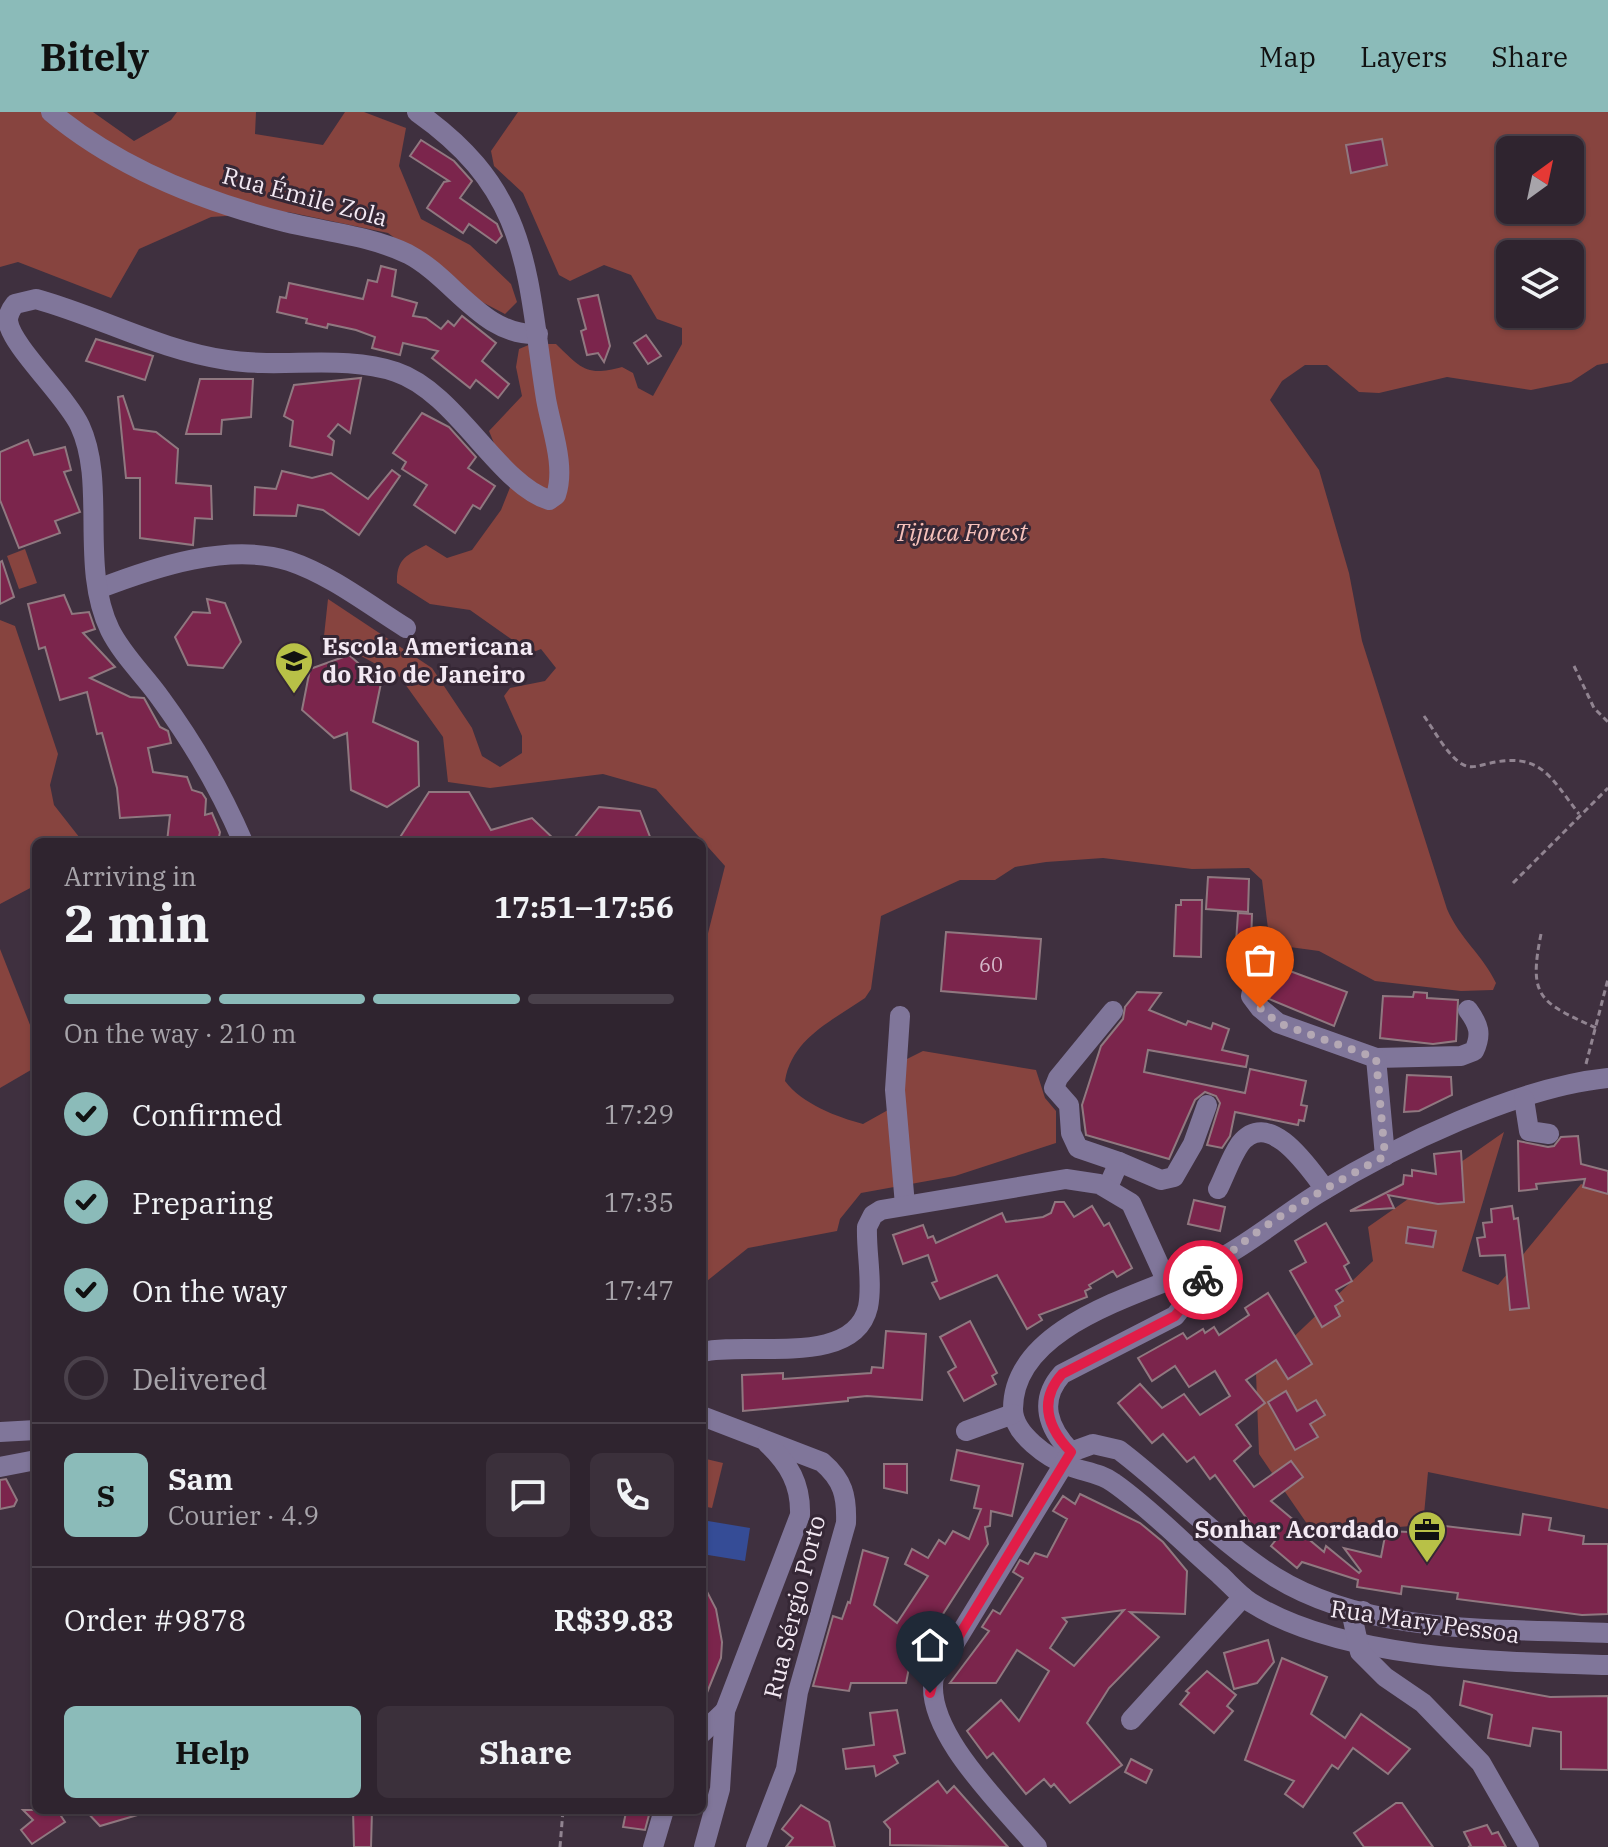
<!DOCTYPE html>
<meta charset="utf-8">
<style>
body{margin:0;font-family:"IBM Plex Serif",serif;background:#3b303b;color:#f1f3f6;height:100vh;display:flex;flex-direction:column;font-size:30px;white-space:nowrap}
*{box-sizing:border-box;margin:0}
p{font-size:26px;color:#a7a4aa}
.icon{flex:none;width:44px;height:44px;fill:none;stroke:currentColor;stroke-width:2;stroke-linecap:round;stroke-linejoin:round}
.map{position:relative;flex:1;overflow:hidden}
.side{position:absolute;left:32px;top:726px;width:674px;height:976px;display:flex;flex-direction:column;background:#2f242f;border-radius:12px;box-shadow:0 2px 6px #0004,0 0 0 2px #4a414b}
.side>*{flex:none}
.needle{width:52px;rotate:33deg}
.buttons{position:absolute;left:1496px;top:24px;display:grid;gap:16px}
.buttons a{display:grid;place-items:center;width:88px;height:88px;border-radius:12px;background:#2f242f;box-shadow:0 2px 6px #0004,0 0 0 2px #4a414b;font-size:40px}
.pin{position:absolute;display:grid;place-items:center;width:68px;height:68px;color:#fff;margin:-82px -34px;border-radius:50% 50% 50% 0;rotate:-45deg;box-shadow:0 0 8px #0007}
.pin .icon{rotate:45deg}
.courier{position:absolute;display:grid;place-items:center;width:80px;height:80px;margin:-40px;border:6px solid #e11d48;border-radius:50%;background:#fff;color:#222;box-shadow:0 2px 10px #0007}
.head em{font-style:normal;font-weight:800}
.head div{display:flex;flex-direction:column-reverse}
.head{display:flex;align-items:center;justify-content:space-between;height:136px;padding:0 32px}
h1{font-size:52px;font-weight:800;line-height:60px}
.bar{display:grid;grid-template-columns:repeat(4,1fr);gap:12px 8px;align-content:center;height:96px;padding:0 32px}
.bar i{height:10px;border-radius:6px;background:#4a414b}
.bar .on{background:#8bbbb9}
.bar p{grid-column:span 4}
.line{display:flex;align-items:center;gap:20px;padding:0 32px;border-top:2px solid #4a414b}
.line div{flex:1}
.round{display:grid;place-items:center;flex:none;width:84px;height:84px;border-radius:12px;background:#3b303b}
ol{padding:0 32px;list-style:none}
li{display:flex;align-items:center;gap:24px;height:88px}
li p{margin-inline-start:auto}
li .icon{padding:8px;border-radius:50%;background:#8bbbb9;color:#111;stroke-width:4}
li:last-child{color:#a7a4aa}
li i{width:44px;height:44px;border:4px solid #4a414b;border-radius:50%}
.button{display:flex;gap:16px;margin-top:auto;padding:16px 32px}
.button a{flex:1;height:92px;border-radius:12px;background:#8bbbb9;color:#111;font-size:32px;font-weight:800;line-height:92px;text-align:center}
.button a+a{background:#3b303b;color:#f1f3f6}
header{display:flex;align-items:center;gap:48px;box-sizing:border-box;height:112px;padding:0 40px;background:#8bbbb9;color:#111}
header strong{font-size:38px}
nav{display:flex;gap:44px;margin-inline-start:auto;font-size:28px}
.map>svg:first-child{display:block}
.green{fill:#87443f;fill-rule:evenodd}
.water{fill:#354c96}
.building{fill:#7b254c;stroke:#907880;stroke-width:2;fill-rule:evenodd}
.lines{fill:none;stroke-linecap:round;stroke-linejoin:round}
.path{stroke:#918491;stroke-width:3;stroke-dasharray:6 4;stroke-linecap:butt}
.minor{stroke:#80769a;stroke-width:20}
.done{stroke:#b4a8b4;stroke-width:8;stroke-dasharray:0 14.4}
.route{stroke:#e11d48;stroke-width:10}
.labels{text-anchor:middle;stroke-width:6;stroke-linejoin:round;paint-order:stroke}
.number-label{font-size:20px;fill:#d5b8c9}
.street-label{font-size:24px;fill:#f3e9f3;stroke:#352735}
.park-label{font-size:24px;font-style:italic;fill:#f6c1bb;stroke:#352735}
.poi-label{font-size:24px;font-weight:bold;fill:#f3e9f3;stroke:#352735;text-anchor:start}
</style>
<header>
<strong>Bitely</strong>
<nav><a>Map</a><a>Layers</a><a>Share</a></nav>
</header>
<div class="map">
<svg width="1608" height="1735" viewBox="0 0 1608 1735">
<rect width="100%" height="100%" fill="#3f303f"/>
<g class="green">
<polygon points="0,0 93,0 134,29 171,8 177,0 256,0 255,22 323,33 345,0 364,0 406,16 399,54 421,107 470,133 511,172 517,190 505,202 482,190 388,121 288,100 211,105 139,137 111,186 18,150 0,155"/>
<path d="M 518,0 L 1608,0 L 1608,251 L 1597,253 L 1571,270 L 1531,278 L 1447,265 L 1379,281 L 1359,280 L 1327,253 L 1305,253 L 1282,269 L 1270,288 L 1319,358 L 1349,461 L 1362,529 L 1447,797 C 1460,827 1482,842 1496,871 L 1493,878 L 1461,879 L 1375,869 L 1319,839 L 1275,833 L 1269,825 L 1262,768 L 1249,756 L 1192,757 L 1103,746 L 1046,750 L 1015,755 L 995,768 L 960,768 L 881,804 L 871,877 L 865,886 C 832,909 792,926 785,969 C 802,992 837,1005 863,1012 L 888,998 L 907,947 L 923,939 L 1036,958 L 1045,986 L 1056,999 L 1056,1031 L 955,1064 L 861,1081 L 840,1107 L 837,1119 L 748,1136 L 702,1173 L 702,845 L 725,754 L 656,677 L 603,662 L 490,676 L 448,670 L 443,625 L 400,565 L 324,524 L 328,487 L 432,556 L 472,616 L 482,644 L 500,655 L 522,641 L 522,624 L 504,584 L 510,576 L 545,569 L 556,556 L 541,537 L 531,541 L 470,498 L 430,492 L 397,471 C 396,447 407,443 426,433 L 447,446 L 472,438 L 501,398 L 511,373 L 489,319 L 522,284 L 516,255 L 519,237 L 531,232 L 556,232 C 581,256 586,265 622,255 L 633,261 L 638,276 L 653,284 L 682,232 L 682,216 L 657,207 L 631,163 L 604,153 L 570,169 L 559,163 L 523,81 L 494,54 L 491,39 ZM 1510,38 L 1570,38 L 1570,98 L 1510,98 ZM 1510,142 L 1570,142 L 1570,202 L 1510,202 Z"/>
<polygon points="25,437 37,471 19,477 7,444"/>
<polygon points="0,508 15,514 58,642 50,673 54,693 83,730 36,730 36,773 0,792"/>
<polygon points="0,837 36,928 36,955 0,976"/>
<polygon points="1504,1020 1462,1159 1498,1173 1581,1072 1608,1082 1608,1397 1428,1360 1423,1413 1314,1422 1259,1342 1256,1261 1373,1149 1368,1115"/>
<polygon points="702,1346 723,1351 712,1396 702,1394"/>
</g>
<polygon class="water" points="702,1408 750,1416 745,1449 702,1442"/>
<g class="building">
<polygon points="1382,27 1387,53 1351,61 1346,33"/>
<polygon points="421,28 454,49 472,69 460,86 497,112 502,124 496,131 469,112 463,121 427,96 444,70 449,69 410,44"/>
<polygon points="381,154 396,158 392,184 417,191 413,204 426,206 441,217 448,209 454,214 462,204 496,231 482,249 509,272 498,286 476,268 470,276 432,246 438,239 403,231 400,243 372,236 375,225 356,218 328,212 327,216 306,211 307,207 277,200 280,185 286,186 289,171 363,187 368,168 377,170"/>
<polygon points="598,183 610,234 604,250 598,241 587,243 581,219 586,217 578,187"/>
<polygon points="646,223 661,244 648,252 634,231"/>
<polygon points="96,227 153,244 145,268 86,249"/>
<polygon points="361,266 350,321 338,312 328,324 334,329 332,343 290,334 293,309 284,304 294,273"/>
<polygon points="200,267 253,267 251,305 222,308 221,322 186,322"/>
<polygon points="123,284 134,317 156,320 178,337 176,371 211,374 212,407 195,406 193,433 140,426 140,366 126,366 118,285"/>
<polygon points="422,301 449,315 476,345 468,356 495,374 480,397 473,393 455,421 414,393 427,373 402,357 406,350 393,341"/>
<polygon points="28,328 34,343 65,335 71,358 64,360 80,400 55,409 60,421 19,436 0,388 0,340"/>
<polygon points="392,358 400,364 359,423 323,398 298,393 296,404 254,403 255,375 276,377 282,359 312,366 331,361 368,387"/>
<polygon points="2,449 14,485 0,492 0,450"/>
<polygon points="64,483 72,502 89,500 95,517 83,521 115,555 90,566 130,585 144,586 160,615 168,619 171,631 148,636 153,660 187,665 192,678 202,681 206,687 205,703 212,701 220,720 218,730 167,730 170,703 120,706 117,676 102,621 97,622 87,580 60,588 45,535 39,537 28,492"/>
<polygon points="207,487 225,491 241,530 223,556 188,553 175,525 193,500 210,501"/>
<polygon points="349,543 381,571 373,610 418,630 419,674 387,695 351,678 347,621 334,626 302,598 310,557"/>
<polygon points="429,680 469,680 491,718 532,706 557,730 397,730"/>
<polygon points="599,695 640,699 652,730 571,730"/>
<polygon points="1208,765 1249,767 1248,800 1206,797"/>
<polygon points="1181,788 1202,788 1201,845 1174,844 1176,793 1181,793"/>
<polygon points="1238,801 1252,802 1251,832 1236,831"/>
<polygon points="946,820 1041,827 1036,887 941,879"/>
<polygon points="1279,855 1347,880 1334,914 1269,887"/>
<polygon points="1137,880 1161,881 1149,898 1186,913 1188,909 1211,917 1213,911 1229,917 1222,938 1248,944 1246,955 1148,938 1144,960 1245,981 1250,957 1306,969 1301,993 1307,994 1304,1009 1299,1008 1298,1013 1235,1000 1230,1024 1222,1036 1207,1033 1220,991 1216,984 1205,980 1195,988 1169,1047 1086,1023 1082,993 1101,934 1123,907 1125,895"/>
<polygon points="1414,880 1427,881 1427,886 1458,888 1456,929 1433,932 1380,926 1383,884 1413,885"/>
<polygon points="1407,963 1451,965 1452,983 1419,999 1404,1000"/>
<polygon points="1578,1024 1581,1052 1608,1059 1608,1082 1583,1075 1585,1067 1536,1072 1537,1077 1519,1079 1518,1029 1548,1035 1554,1034 1561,1025"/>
<polygon points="1461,1039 1464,1090 1438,1092 1388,1083 1394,1096 1350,1099 1403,1072 1404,1063 1412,1064 1412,1058 1436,1062 1434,1042"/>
<polygon points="1194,1088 1225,1095 1220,1119 1188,1112"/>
<polygon points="1055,1090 1064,1090 1074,1105 1092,1094 1104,1114 1109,1111 1132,1156 1117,1165 1113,1159 1089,1173 1091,1176 1085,1179 1087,1185 1039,1203 1042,1208 1027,1217 997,1163 940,1187 932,1171 937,1169 928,1143 903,1152 893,1123 923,1113 928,1126 933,1124 936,1131 1002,1101 1006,1110 1043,1105 1051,1101"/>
<polygon points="1512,1094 1514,1107 1518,1106 1529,1196 1510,1198 1505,1143 1480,1144 1477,1126 1485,1125 1483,1111 1492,1110 1491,1097"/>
<polygon points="1326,1111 1349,1151 1344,1154 1352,1169 1336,1178 1343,1189 1335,1194 1340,1204 1322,1215 1290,1159 1306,1150 1295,1129"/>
<polygon points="1408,1115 1436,1119 1433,1135 1406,1131"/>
<polygon points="1268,1181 1312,1252 1288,1267 1276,1248 1246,1268 1265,1291 1236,1313 1251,1334 1234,1349 1254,1375 1291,1349 1303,1365 1271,1389 1296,1410 1293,1414 1324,1440 1326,1434 1359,1461 1361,1459 1344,1436 1381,1445 1386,1419 1409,1420 1411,1410 1520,1423 1523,1402 1551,1406 1549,1418 1584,1424 1583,1432 1608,1432 1608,1502 1582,1503 1473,1489 1457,1487 1458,1481 1402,1474 1401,1482 1357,1475 1358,1468 1302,1450 1297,1456 1271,1434 1275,1429 1256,1413 1253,1415 1215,1363 1210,1367 1194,1345 1187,1350 1163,1322 1152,1331 1118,1291 1140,1272 1162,1296 1184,1282 1200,1303 1230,1284 1215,1259 1189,1275 1175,1254 1152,1269 1138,1246 1183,1221 1187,1227 1203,1217 1205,1221 1214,1215 1219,1223 1249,1203 1245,1196"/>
<polygon points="970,1209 997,1261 992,1264 996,1272 964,1289 948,1260 956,1255 940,1225"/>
<polygon points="886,1219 926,1222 922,1288 867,1284 848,1286 848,1289 743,1299 742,1263 783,1261 783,1267 871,1261 872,1255 883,1256"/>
<polygon points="1286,1279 1297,1299 1316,1288 1325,1303 1310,1312 1318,1325 1295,1338 1268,1290"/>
<polygon points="957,1338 1023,1352 1012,1404 991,1399 990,1414 985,1415 988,1432 941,1505 938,1503 913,1536 906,1571 851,1571 849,1579 813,1574 833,1504 842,1507 848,1490 850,1491 863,1438 888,1446 874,1493 897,1511 928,1464 905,1452 912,1437 928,1446 939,1428 945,1432 953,1419 969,1427 981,1397 974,1396 979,1374 951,1368"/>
<polygon points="884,1352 907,1352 907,1381 884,1376"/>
<polygon points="6,1367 17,1388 14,1394 0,1397 0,1368"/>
<path d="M 1080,1382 L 1140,1411 L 1163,1430 L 1187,1459 L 1185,1502 L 1130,1500 L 1159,1525 L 1109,1576 L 1087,1611 L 1122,1653 L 1070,1691 L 1054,1672 L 1051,1675 L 1044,1667 L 1026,1682 L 993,1641 L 987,1646 L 967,1619 L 1001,1588 L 1019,1609 L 1049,1559 L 1017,1538 L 996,1571 L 950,1571 L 989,1519 L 982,1515 L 993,1498 L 1000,1502 L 1023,1466 L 1013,1460 L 1020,1448 L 1028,1452 L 1035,1441 L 1047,1445 L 1067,1407 L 1053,1399 L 1063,1384 L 1075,1392 ZM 1124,1498 L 1074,1554 L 1050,1536 L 1067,1510 L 1063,1506 Z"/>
<polygon points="702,1470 716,1497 722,1530 721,1546 704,1588"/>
<polygon points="1268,1528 1274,1550 1257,1571 1234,1577 1224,1541"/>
<polygon points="1282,1546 1327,1565 1311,1602 1345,1626 1361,1602 1410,1637 1388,1662 1353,1636 1338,1657 1332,1653 1303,1695 1285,1682 1294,1669 1245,1648"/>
<polygon points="1207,1559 1236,1583 1227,1594 1233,1599 1214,1621 1180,1592 1189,1581 1186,1579"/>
<polygon points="1464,1569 1550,1585 1608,1584 1608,1658 1561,1657 1561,1620 1533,1616 1530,1634 1488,1626 1492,1603 1460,1593"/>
<polygon points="897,1598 905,1641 894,1644 898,1651 876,1664 874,1654 846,1657 843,1637 874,1633 870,1601"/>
<polygon points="1131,1647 1152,1658 1146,1671 1125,1660"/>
<polygon points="938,1669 947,1681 954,1674 1008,1735 890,1733 890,1717 884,1710"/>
<polygon points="1396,1691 1402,1691 1433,1735 1364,1735 1354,1721"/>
<polygon points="801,1693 829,1710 835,1735 786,1735 793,1726 782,1717"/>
<polygon points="23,1698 57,1698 65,1710 32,1732 21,1718 33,1708"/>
<polygon points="85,1698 141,1698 141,1702 100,1714"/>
<polygon points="353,1698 372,1698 371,1735 354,1735"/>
<polygon points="626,1700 649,1703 645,1718 623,1715"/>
<polygon points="1487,1713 1492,1722 1498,1720 1506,1735 1468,1735 1471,1734 1464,1720"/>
</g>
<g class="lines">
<g class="path">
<polyline points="1574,554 1594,596 1608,610"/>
<path d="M 1424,604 C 1434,618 1447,643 1462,652 C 1470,657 1478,654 1486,652 C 1540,639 1549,663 1579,702"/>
<polyline points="1513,771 1608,676"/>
<path d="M 1541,822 C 1528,886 1540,890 1596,916"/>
<polyline points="1586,952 1608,867"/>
<polyline points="560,1735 563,1698"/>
</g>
<g class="minor">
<path d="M 51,0 C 117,55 202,89 285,110 C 326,120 371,124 408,142 C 454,166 483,225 538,222"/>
<path d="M 98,477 C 155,455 229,430 289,449 C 331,463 369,493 406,516"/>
<path d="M 243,730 C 221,679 194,632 161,587 C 145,564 123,544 110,518 C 79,453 107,372 80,314 C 67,285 11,234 8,209 C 8,202 11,197 15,192 L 36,187 C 101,205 159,238 227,248 C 282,257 343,242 396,260 C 456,280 498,372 549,388 L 556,383 C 566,354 551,316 546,287 C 526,161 532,81 417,0"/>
<path d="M 1266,858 L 1254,871 L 1251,884 L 1260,896 L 1278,911 L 1376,946 L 1461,944 L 1474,939 C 1482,922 1479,913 1468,898"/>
<polyline points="900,904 895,978 905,1093"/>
<polyline points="1376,946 1385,1044"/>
<path d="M 1608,966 C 1518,975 1397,1033 1319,1081 C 1286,1101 1256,1127 1221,1146 C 1160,1179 1013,1207 1013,1297 C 1013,1322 1048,1346 1069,1354 C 1084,1360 1101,1361 1114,1371 C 1151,1397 1184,1432 1219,1462 C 1229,1471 1238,1482 1250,1490 C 1341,1548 1501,1550 1608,1553"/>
<polyline points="1524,987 1529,1019 1549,1022"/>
<polyline points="1119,1050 1161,1068 1174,1065 1193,1032 1207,993"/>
<polyline points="1108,1075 1119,1050 1078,1036 1071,1021 1069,993 1054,976 1058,966 1113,899"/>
<path d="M 1218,1077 C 1225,1063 1231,1045 1240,1032 C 1269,995 1309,1056 1325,1077"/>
<path d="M 702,1240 C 748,1229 854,1256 868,1195 C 873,1170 866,1140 867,1115 L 873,1103 L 881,1098 L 1066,1067 L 1099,1072 L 1131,1091 L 1166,1168"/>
<path d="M 702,1304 L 822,1350 C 843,1368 847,1384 846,1411 L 798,1580 L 786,1657 L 756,1735"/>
<polyline points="966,1319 1013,1302"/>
<polyline points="0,1320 36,1318"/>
<path d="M 1071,1340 L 1093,1332 L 1119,1338 C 1172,1378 1219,1430 1275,1465 C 1371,1524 1500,1516 1608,1521"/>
<path d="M 1071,1340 C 1048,1316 1038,1289 1062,1262 L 1175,1204 L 1218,1149"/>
<polyline points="0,1355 36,1348"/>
<polyline points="1363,1499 1353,1508 1360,1540 1385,1565 1423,1591 1481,1651 1529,1735"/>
<polyline points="1131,1608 1243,1485"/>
<polyline points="702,1621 725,1599"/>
<polyline points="653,1735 664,1698"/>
<path d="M 704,1735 L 720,1677 L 725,1599 L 800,1403 C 801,1372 789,1352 767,1331"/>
<path d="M 1037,1735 C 1003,1694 923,1619 934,1565 L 1070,1342"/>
</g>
</g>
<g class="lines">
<path class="done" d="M 1203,1168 C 1241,1121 1330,1074 1385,1044 L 1376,946 L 1278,911 L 1260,896"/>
<path class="route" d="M 930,1581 L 934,1565 L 1071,1340 C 1048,1316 1038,1289 1062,1262 L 1175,1204 L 1203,1168"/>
</g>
<defs>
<g id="school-pin" transform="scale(2)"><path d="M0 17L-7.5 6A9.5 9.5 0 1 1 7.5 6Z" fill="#b8c147" stroke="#352735"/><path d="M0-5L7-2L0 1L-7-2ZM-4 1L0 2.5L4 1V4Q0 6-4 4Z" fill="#111"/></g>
<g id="office-pin" transform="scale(2)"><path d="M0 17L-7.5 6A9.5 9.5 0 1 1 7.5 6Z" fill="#b8c147" stroke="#352735"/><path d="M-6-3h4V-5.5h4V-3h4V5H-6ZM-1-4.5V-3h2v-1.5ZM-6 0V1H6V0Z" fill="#111"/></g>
</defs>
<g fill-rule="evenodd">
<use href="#school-pin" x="294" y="549"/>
<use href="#office-pin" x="1427" y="1418"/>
</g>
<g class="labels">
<g class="number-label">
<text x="991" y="860">60</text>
</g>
<g class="street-label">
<text transform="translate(305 85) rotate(15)" y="8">Rua Émile Zola</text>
<text transform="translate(795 1495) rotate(-76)" y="8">Rua Sérgio Porto</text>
<text transform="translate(1425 1510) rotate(8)" y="8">Rua Mary Pessoa</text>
</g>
<g class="park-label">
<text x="961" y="429">Tijuca Forest</text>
</g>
<g class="poi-label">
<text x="322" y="543">Escola Americana<tspan x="322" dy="28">do Rio de Janeiro</tspan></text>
<text x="1399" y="1426" text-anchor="end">Sonhar Acordado</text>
</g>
</g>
</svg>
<div class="buttons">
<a><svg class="needle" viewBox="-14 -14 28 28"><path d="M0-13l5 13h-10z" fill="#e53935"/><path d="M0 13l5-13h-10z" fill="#a7a4aa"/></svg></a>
<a><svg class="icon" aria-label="layers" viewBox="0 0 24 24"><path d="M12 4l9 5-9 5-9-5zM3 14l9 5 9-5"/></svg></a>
</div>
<div class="pin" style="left:1260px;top:896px;background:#ea580c"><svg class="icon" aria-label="bag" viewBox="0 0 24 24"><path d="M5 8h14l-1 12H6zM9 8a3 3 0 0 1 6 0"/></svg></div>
<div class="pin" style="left:930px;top:1581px;background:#1f2937"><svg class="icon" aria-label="home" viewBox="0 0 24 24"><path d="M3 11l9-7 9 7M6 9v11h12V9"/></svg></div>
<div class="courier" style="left:1203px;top:1168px"><svg class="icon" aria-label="bike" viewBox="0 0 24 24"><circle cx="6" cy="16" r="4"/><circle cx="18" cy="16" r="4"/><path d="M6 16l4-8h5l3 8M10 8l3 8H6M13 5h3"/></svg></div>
<section class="side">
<div class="head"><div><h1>2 min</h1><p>Arriving in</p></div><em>17:51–17:56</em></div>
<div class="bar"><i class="on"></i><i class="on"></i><i class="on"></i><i></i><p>On the way · 210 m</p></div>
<ol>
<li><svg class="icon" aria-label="check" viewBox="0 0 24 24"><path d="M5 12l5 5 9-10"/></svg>Confirmed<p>17:29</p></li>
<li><svg class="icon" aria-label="check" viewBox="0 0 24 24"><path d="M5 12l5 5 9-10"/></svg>Preparing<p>17:35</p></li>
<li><svg class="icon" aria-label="check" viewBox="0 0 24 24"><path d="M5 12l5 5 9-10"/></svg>On the way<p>17:47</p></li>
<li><i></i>Delivered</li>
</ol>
<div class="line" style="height:144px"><b class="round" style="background:#8bbbb9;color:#111">S</b><div><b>Sam</b><p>Courier · 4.9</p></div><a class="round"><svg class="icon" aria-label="chat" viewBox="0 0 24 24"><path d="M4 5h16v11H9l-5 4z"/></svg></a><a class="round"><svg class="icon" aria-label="phone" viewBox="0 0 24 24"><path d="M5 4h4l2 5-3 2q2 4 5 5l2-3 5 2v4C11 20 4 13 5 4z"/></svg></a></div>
<div class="line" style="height:104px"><div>Order #9878</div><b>R$39.83</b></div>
<div class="button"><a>Help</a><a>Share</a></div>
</section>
</div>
